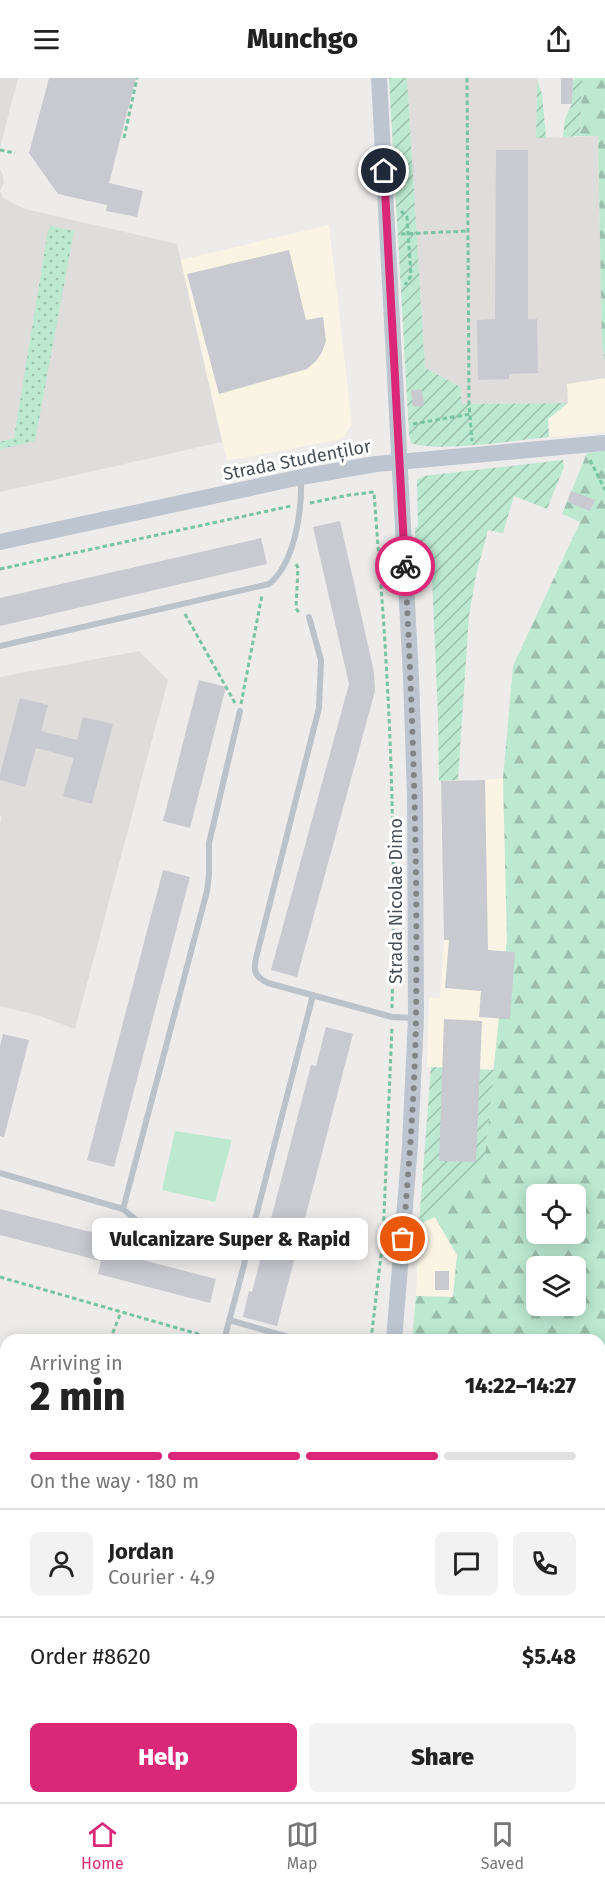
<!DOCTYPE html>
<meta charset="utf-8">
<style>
body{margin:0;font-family:"Fira Sans",sans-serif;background:#f2f2f2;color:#222;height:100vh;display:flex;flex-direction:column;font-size:22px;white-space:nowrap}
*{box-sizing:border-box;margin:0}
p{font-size:20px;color:#767676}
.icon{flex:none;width:33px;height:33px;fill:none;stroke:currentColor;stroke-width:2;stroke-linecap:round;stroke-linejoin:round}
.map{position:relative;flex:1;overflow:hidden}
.details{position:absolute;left:0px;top:1256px;width:606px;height:470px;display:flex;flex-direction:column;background:#fff;border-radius:18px 18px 0 0;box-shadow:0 3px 15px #0003}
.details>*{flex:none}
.controls{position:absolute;left:526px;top:1106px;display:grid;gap:12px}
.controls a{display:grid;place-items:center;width:60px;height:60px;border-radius:9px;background:#fff;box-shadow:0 3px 15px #0003;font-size:30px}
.pin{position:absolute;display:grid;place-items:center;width:51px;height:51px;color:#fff;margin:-26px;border:3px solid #fff;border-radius:50%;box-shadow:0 2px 6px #0007}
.courier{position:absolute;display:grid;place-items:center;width:60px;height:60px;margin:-30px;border:4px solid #db2777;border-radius:50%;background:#fff;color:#222;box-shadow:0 2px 8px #0007}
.bubble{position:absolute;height:42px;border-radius:9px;background:#fff;box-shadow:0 3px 15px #0003;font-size:20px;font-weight:800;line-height:42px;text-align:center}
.overview em{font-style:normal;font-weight:800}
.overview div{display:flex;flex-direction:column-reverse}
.overview{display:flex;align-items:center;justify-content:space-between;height:102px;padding:0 30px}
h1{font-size:39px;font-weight:800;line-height:45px}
.bar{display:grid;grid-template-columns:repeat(4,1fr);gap:9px 6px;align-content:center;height:72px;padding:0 30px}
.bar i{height:8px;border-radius:4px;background:#e0e0e0}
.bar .current{background:#db2777}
.bar p{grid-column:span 4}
.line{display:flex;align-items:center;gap:15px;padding:0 30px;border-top:2px solid #e0e0e0}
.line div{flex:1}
.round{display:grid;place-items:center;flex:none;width:63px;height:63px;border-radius:9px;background:#f2f2f2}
.primary-button{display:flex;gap:12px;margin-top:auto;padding:12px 30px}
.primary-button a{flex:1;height:69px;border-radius:9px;background:#db2777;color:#fff;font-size:24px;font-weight:800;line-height:69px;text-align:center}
.primary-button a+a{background:#f2f2f2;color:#222}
header{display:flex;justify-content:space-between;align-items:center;height:78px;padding:0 30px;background:#fff;font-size:27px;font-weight:800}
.tab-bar{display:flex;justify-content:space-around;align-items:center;height:84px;border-top:2px solid #e0e0e0;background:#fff;font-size:16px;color:#767676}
.tab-bar a{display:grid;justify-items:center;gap:3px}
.tab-bar .current{color:#db2777}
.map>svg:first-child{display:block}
.commercial{fill:#f9f4e4}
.education{fill:#dfdcdc}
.grass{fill:url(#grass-dots)}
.forest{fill:url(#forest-firs);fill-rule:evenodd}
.park{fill:#bce9d0}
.garden{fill:url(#garden-furrows)}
.building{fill:#c9cad0}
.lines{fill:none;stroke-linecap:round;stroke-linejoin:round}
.path{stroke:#78c3a2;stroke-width:3;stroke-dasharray:4.5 3;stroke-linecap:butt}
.lane{stroke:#bbc2c9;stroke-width:6}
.secondary{stroke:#bdc6d0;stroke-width:16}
.done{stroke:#81858a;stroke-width:6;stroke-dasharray:0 10.8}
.route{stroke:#db2777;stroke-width:8}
.labels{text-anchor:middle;stroke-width:6;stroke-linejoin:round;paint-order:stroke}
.street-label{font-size:18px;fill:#464e56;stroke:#fff}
</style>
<header><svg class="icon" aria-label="menu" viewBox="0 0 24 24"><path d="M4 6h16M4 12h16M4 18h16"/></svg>Munchgo<svg class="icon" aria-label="share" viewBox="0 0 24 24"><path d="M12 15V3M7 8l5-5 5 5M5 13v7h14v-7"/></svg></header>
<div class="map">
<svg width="605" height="1724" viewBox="0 0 605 1724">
<defs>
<pattern id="grass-dots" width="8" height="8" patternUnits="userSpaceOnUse" patternTransform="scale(1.5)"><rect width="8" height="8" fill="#bce9d0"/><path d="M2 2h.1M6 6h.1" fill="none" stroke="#9bbfac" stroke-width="1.8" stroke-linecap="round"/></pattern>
<pattern id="forest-firs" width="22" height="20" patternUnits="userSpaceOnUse" patternTransform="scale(1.5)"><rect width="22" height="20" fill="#bce9d0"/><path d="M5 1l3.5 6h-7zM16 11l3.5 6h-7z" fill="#9bbfac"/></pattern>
<pattern id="garden-furrows" width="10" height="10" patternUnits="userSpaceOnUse" patternTransform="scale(1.5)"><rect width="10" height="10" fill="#bce9d0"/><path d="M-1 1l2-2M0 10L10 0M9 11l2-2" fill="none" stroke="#9bbfac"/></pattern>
</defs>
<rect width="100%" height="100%" fill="#eeebeb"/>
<g class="commercial">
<polygon points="329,147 352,346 342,361 227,383 180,182"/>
<polygon points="605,300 605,354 549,359 548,341 568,325 567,306"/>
<polygon points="503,700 507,862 494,991 427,989 429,919 440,920 444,862 441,703 485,702"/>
<polygon points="435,1139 457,1178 452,1219 416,1218 419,1146"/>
</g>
<g class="education">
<polygon points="0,0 18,0 0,70"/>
<polygon points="407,0 537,0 536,60 598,58 602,267 605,282 605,300 567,306 568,325 461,326 461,309 425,290"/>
<polygon points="0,91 3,97 4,105 0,113 3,120 25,131 177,166 222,364 0,414"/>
<polygon points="139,573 168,602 75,951 40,938 0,928 0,746 2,739 0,738 0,599"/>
</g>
<polygon class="grass" points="51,148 74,153 35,363 0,371 0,364 14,360 48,152"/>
<g class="forest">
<polygon points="582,0 605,0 605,282 602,267 598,58 580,58"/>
<path d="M 605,373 L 605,1724 L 341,1724 L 342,1719 L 600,1719 L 600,1262 L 412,1261 L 416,1218 L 453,1219 L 457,1177 L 435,1139 L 484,1084 L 507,862 L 503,700 L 513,588 L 580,444 L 562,436 L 587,375 ZM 537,1116 L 576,1116 L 576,1155 L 537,1155 ZM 537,1188 L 576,1188 L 576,1227 L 537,1227 Z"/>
</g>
<polygon class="park" points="175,1053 232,1062 215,1124 162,1112"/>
<g class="garden">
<path d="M 389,0 L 407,0 L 425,290 L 461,309 L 461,326 L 568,325 L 548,341 L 549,359 C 517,362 439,375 411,365 L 409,356 Z"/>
<polygon points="575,0 582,0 580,58 563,59 565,40 572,26 573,2 575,2"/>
<polygon points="537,2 542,16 546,60 536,60"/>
<polygon points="563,382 564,389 547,431 514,418 503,455 488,452 476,497 469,538 458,702 439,703 438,638 432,500 417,500 415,450 418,449 417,402 424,398"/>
<polygon points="431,989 494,992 484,1084 435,1139 419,1146"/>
</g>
<g class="building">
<polygon points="49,0 136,0 109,105 143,113 137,139 106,133 107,127 58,116 29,75"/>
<polygon points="561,0 573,0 572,26 561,26"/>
<polygon points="496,72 528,72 528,241 537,241 538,295 509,296 509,301 478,302 477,242 495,241"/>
<polygon points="289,172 306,242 323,239 326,263 322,274 317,282 307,291 219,316 187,196"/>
<polygon points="422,311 424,328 413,329 411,312"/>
<polygon points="571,413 595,422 590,433 567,424"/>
<polygon points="340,443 374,594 375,613 297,899 271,892 349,606 313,449"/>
<polygon points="261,460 267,486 0,548 0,520"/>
<polygon points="199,602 226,609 190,750 163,743"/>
<polygon points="20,620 48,627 41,653 77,662 83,639 113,646 92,726 63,718 74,680 36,670 25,709 0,702 0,696"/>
<polygon points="485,702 488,872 515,874 510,941 479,939 481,913 445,910 449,862 444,862 441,703"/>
<polygon points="163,792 190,799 114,1089 87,1082"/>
<polygon points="444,941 482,943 476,1084 439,1083"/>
<polygon points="326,949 353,956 277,1248 243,1239 249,1213 252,1214 311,987 316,988"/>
<polygon points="3,956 29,962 4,1059 0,1058 0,968"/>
<polygon points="0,1131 107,1158 104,1172 216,1201 210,1225 98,1196 101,1183 0,1157"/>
<rect x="435" y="1193" width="14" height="19"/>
</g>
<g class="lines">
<g class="path">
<polyline points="467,0 469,326 472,363"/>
<polyline points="124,60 137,0"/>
<polyline points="0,72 15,75"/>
<polyline points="401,133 407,139 411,198 405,207"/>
<polyline points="401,156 468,153"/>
<polyline points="413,346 470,336"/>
<polyline points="590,382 605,412"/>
<path d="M 310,425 L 349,417 L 374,414 C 378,471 383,527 386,583 C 393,699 395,815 392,930"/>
<polyline points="296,486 298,490 296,530 299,535"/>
<polyline points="0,491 291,428"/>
<polyline points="185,536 235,625"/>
<polyline points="241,626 262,517"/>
<polyline points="0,1199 198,1256 202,1262"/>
<polyline points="110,1262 121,1234"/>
<polyline points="371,1262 383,1160 392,949"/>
<polyline points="600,1397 605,1402"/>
<polyline points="600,1422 605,1416"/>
<polyline points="600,1454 605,1453"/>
<polyline points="304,1724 305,1719"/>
<polyline points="506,1724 507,1719"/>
</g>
<g class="lane">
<path d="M 309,539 L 321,582 L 319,630 L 257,876 C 253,891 253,898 268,905 L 392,939 L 415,940"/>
<path d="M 0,568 L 269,506 C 295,485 302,433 301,401"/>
<polyline points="0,1095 123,1131 149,1153 241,1177 245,1181 244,1187 224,1262"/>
<polyline points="123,1131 207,813 209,797 209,765 240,633"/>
<polyline points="245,1181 313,917"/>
<polyline points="229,1242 299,1262"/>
<polyline points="0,1552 6,1554"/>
<polyline points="140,1719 160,1724"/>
<polyline points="26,1724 28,1719"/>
<polyline points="233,1724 235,1719"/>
</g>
<g class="secondary">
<polyline points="379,0 411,599 415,718 416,940 410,1067 394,1262"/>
<polyline points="0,464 301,399 376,386 605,365"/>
<polyline points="324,1724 325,1719"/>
</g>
</g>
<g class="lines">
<path class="done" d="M 403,1161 C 409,1087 415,1013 416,938 C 418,788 413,638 405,488"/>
<polyline class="route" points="384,93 405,488"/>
</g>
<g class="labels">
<g class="street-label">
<text transform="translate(297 382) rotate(-11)" y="6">Strada Studenților</text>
<text transform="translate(396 823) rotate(-90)" y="6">Strada Nicolae Dimo</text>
</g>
</g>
</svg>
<div class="controls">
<a><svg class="icon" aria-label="locate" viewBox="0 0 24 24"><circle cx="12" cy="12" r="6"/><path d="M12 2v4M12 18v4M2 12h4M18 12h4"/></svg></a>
<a><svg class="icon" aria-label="layers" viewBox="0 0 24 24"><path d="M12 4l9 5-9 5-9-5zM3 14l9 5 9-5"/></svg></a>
</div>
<div class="pin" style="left:403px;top:1161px;background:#ea580c"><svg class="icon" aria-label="bag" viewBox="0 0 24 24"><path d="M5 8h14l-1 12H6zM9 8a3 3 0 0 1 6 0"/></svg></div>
<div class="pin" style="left:384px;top:93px;background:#1f2937"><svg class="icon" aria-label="home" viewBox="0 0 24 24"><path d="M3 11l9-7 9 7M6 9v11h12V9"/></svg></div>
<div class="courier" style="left:405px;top:488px"><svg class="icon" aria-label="bike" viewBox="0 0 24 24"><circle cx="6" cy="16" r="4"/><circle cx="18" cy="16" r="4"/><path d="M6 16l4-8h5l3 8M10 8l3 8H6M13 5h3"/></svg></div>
<div class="bubble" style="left:92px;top:1140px;width:276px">Vulcanizare Super &amp; Rapid</div>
<section class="details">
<div class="overview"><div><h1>2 min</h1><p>Arriving in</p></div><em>14:22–14:27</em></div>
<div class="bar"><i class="current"></i><i class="current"></i><i class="current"></i><i></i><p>On the way · 180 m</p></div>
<div class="line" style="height:108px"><a class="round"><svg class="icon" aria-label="person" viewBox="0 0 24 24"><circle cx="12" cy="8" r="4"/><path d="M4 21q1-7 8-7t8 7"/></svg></a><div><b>Jordan</b><p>Courier · 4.9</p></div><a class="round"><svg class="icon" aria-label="chat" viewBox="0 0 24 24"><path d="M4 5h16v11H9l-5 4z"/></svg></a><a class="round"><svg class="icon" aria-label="phone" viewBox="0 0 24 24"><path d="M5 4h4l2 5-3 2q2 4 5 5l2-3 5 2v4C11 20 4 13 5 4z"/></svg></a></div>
<div class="line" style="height:78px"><div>Order #8620</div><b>$5.48</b></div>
<div class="primary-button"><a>Help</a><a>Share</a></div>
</section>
</div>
<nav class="tab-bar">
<a class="current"><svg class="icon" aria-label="home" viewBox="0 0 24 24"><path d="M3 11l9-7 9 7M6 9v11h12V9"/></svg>Home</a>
<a><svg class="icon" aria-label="map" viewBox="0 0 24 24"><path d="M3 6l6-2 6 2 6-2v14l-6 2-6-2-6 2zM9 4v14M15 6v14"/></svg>Map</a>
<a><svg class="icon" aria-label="saved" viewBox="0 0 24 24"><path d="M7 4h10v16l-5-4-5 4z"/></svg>Saved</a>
</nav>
